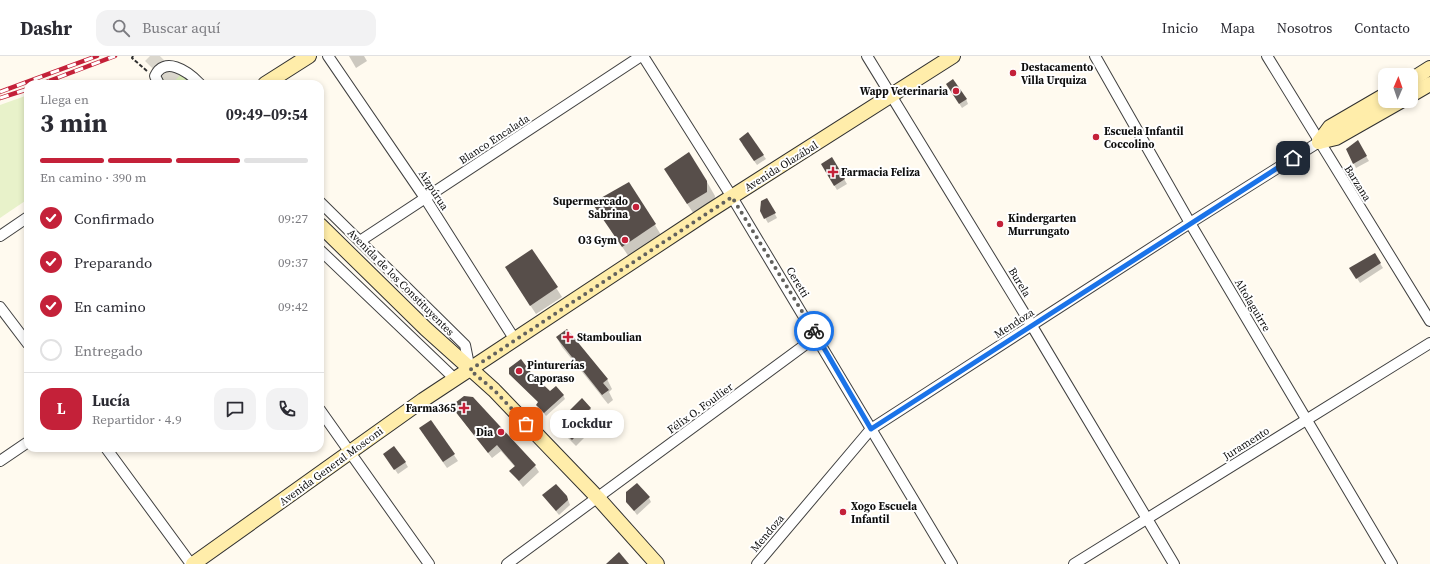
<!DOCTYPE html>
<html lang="es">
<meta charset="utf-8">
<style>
body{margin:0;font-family:"Source Serif 4",serif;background:#f2f2f3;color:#2b2b33;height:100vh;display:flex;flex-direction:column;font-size:15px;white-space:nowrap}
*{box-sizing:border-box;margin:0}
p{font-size:13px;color:#7c7c81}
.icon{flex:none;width:22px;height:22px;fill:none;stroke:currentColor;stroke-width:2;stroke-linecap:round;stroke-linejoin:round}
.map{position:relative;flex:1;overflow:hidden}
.panel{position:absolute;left:24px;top:24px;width:300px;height:372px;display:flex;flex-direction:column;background:#fff;border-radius:12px;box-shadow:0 2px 6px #0003}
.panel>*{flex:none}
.needle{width:26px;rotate:2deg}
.controls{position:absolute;left:1378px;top:12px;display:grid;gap:8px}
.controls a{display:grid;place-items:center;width:40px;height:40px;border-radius:8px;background:#fff;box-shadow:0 2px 6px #0003;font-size:20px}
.pin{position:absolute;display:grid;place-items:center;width:34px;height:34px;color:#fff;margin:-17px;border-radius:8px;box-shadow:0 2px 6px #0006}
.courier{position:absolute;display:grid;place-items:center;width:40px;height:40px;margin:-20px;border:3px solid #1a73e8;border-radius:50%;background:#fff;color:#222;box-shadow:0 1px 5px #0007}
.bubble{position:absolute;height:28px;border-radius:12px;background:#fff;box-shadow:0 2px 6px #0003;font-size:13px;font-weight:700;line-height:28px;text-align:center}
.summary em{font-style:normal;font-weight:700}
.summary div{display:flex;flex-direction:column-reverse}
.summary{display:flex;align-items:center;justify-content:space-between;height:68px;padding:0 16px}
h1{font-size:26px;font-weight:700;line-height:30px}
.bar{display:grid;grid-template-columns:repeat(4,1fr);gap:6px 4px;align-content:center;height:48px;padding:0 16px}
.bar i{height:5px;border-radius:3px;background:#e1e1e2}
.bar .active{background:#c42139}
.bar p{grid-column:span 4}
.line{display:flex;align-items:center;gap:10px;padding:0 16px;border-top:1px solid #e1e1e2}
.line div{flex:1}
.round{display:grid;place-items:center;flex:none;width:42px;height:42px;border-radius:12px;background:#f2f2f3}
ol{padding:0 16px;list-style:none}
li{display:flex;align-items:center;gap:12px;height:44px}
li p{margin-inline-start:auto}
li .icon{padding:4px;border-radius:50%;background:#c42139;color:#fff;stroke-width:4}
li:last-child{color:#7c7c81}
li i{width:22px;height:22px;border:2px solid #e1e1e2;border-radius:50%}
header{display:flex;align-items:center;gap:24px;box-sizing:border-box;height:56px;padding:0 20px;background:#fff;border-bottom:1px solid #e1e1e2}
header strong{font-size:19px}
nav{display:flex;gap:22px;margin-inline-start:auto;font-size:14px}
.search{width:280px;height:36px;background:#f2f2f3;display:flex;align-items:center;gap:10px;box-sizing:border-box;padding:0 14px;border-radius:12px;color:#7c7c81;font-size:15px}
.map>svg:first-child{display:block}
.green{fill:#d8ebb7}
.pitch{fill:#e8f2ca}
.shadow{fill:#0003}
.building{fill:#574e4a}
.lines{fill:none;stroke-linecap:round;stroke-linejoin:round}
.secondary-tunnel{stroke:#dbd7cd;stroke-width:14;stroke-dasharray:14 7;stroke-linecap:butt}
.street-casing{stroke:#414141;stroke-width:12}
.secondary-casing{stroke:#303030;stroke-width:16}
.path{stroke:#303030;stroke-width:2;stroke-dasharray:4 2;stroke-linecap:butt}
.street{stroke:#fff;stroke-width:10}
.secondary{stroke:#ffedaa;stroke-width:14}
.rail-casing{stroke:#c42139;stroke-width:4.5}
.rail{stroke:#fff;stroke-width:3;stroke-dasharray:9;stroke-linecap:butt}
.done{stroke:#62615d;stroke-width:4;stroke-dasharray:0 7.2}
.route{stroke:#1a73e8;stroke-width:5}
.poi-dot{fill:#c42139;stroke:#fff;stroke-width:1.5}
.labels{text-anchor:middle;stroke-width:4;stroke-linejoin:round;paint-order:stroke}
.poi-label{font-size:11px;font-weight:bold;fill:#0e0e0e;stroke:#fff;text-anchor:start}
.street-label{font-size:11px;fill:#0e0e0e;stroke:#fff}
</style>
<header>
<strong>Dashr</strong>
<div class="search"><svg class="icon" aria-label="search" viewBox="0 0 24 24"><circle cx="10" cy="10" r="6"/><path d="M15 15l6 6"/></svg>Buscar aquí</div>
<nav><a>Inicio</a><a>Mapa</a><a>Nosotros</a><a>Contacto</a></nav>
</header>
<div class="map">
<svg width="1430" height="508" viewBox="0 0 1430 508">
<rect width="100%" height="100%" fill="#fffaef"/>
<polygon class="green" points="176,11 193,28 164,28 161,24 162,15"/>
<polygon class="pitch" points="28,39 28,143 0,162 0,49"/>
<g class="shadow">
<polygon points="349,0 364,0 367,5 356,12"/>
<polygon points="950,33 966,43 968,48 962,52"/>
<polygon points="1357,86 1369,105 1356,112 1347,93"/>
<polygon points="742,88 763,99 766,103 757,109"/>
<polygon points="832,103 847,128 837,134 822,109"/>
<polygon points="707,126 715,140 714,149 696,161 673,127"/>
<polygon points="767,143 777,162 768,167 761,155"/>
<polygon points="593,147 655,169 661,179 629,201"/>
<polygon points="532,194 562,241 536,258 511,220"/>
<polygon points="1374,198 1383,212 1360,227 1351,213"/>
<polygon points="557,282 607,323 612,333 609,336 613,344 608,348 562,291"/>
<polygon points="532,319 550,337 563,339 565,343 546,360 537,349 541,350"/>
<polygon points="473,342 535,410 539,416 523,431 511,415 515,411 501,395 492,402 452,351"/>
<polygon points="590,352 594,359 586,366 592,374 576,390 560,374 557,368"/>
<polygon points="424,379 454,399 458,405 447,412"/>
<polygon points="387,402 405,406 408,411 398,418"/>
<polygon points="567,441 570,449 559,459 546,443"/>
<polygon points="649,442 651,446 637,459 627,445"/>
</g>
<g class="building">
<polygon points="953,23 967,43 959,48 946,28"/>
<polygon points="748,76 764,99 754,105 739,83"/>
<polygon points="1358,84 1367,100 1353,108 1346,93"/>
<polygon points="689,96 707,125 707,136 687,148 664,113"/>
<polygon points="832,101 845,123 834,130 821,108"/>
<polygon points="629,126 656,168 622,191 592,147"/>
<polygon points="767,142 776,157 764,163 760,155 761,145"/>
<polygon points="532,193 558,231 530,250 505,211"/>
<polygon points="1375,197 1381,207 1356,223 1349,212"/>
<polygon points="567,273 608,323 603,327 609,334 602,339 556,281"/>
<polygon points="521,303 532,318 550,335 556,330 564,339 544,357 536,349 538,346 509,318 509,312"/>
<polygon points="464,340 473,341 536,409 519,425 509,415 515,410 497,389 488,397 451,350"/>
<polygon points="582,342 591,352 582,361 589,367 572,384 556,368"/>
<polygon points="431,364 455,398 443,406 419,372"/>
<polygon points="394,390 406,406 394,414 383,398"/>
<polygon points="637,427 650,441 634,455 626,446 626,436"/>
<polygon points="556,428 567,440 568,444 556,455 542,439"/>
<polygon points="619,496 629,508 606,508"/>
</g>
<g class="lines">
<polyline class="secondary-tunnel" points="150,0 178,28"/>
<g class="street-casing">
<g id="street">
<polyline points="328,0 425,142 515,284"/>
<polyline points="643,0 732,141 952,508"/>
<polyline points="867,0 1032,270 1174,508"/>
<polyline points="1095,0 1190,167 1392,508"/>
<polyline points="1267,0 1430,265"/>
<path d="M 159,28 L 155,20 C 164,0 187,14 200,28"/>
<polyline points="320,146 465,289 470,314"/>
<polyline points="0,180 28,161"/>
<polyline points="360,185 641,0"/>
<polyline points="320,194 455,323"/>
<polyline points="0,251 28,288"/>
<polyline points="320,354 429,508"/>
<polyline points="106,392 191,508"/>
<polyline points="0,405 28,386"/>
<polyline points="507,508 817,280"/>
<polyline points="757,508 871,373 1190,167 1319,86"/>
<polyline points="1074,508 1430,287"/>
</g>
</g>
<g class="secondary-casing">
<g id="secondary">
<polyline points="1411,24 1430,12"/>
<polyline points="265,28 309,0"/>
<polyline points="1411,39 1430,28"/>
<polyline points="1319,86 1336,82 1401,45"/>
<polyline points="1319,86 1330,71 1385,39"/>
<polyline points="320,169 426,273 494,334 598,442 657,508"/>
<polyline points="193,508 423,344 711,154 953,0"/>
</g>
</g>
<polyline class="path" points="133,0 132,2 147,15"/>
<use href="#street" class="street"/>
<use href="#secondary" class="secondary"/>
<g class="rail-casing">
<g id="rail">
<polyline points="41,28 115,0"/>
<polyline points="0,36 97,0"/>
<polyline points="0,42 28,33"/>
</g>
</g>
<use href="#rail" class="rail"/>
</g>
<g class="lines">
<polyline class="done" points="526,368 494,334 470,314 732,141 814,275"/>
<polyline class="route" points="814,275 871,373 1293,102"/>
</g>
<g class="poi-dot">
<circle cx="1013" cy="17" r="4"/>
<circle cx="956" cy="35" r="4"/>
<circle cx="1096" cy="81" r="4"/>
<path d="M831 110h4v4h4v4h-4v4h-4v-4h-4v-4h4z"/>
<circle cx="636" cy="151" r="4"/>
<circle cx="1000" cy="168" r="4"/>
<circle cx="625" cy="184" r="4"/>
<path d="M566 275h4v4h4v4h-4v4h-4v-4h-4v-4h4z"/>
<circle cx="519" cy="315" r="4"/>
<path d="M462 346h4v4h4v4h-4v4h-4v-4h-4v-4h4z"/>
<circle cx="501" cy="376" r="4"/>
<circle cx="843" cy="456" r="4"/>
</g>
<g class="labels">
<g class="poi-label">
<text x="1021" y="15">Destacamento<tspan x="1021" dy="13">Villa Urquiza</tspan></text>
<text x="948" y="39" text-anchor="end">Wapp Veterinaria</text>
<text x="1104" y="79">Escuela Infantil<tspan x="1104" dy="13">Coccolino</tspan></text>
<text x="841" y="120">Farmacia Feliza</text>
<text x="628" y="149" text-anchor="end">Supermercado<tspan x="628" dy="13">Sabrina</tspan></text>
<text x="1008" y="166">Kindergarten<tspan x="1008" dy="13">Murrungato</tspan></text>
<text x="617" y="188" text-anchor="end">O3 Gym</text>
<text x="577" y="285">Stamboulian</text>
<text x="527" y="313">Pinturerías<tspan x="527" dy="13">Caporaso</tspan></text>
<text x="456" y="356" text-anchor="end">Farma365</text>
<text x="493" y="380" text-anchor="end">Dia</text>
<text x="851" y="454">Xogo Escuela<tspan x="851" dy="13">Infantil</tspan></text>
</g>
<g class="street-label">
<text transform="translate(494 83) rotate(-33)" y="4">Blanco Encalada</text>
<text transform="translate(781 110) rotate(-32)" y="4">Avenida Olazábal</text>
<text transform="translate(1358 127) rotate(58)" y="4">Barzana</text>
<text transform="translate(434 134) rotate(57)" y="4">Aizpúrua</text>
<text transform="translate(401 226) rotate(45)" y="4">Avenida de los Constituyentes</text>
<text transform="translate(798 226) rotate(59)" y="4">Ceretti</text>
<text transform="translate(1020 226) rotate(59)" y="4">Burela</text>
<text transform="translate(1253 249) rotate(59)" y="4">Altolaguirre</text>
<text transform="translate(1014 267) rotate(-33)" y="4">Mendoza</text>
<text transform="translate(700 352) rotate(-36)" y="4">Félix O. Foullier</text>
<text transform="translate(1246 387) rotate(-32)" y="4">Juramento</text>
<text transform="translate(331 410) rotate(-36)" y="4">Avenida General Mosconi</text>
<text transform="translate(767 477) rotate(-50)" y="4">Mendoza</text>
</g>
</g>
</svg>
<div class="controls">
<a><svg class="needle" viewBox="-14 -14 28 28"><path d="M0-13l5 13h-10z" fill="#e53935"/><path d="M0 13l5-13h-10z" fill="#7c7c81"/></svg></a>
</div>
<div class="pin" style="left:526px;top:368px;background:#ea580c"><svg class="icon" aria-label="bag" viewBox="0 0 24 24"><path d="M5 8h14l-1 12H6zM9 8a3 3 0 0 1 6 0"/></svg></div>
<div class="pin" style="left:1293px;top:102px;background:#1f2937"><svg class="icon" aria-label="home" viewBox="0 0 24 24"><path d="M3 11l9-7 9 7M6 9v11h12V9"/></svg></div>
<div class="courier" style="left:814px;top:275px"><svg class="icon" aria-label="bike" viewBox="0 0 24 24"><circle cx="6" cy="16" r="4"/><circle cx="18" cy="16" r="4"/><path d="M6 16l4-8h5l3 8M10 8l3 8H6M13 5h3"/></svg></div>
<div class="bubble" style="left:550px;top:354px;width:74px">Lockdur</div>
<section class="panel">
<div class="summary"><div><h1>3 min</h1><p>Llega en</p></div><em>09:49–09:54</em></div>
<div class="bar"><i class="active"></i><i class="active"></i><i class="active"></i><i></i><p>En camino · 390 m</p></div>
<ol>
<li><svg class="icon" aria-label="check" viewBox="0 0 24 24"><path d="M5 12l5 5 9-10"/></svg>Confirmado<p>09:27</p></li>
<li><svg class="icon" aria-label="check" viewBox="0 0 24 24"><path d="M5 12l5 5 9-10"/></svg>Preparando<p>09:37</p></li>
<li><svg class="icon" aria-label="check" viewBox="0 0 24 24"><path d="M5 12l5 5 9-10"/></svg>En camino<p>09:42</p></li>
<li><i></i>Entregado</li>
</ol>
<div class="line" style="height:72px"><b class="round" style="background:#c42139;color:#fff">L</b><div><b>Lucía</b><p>Repartidor · 4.9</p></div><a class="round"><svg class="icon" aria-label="chat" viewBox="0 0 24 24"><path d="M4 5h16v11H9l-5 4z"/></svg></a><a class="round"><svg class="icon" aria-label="phone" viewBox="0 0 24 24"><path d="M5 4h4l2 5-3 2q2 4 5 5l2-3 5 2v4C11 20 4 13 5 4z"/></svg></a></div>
</section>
</div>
